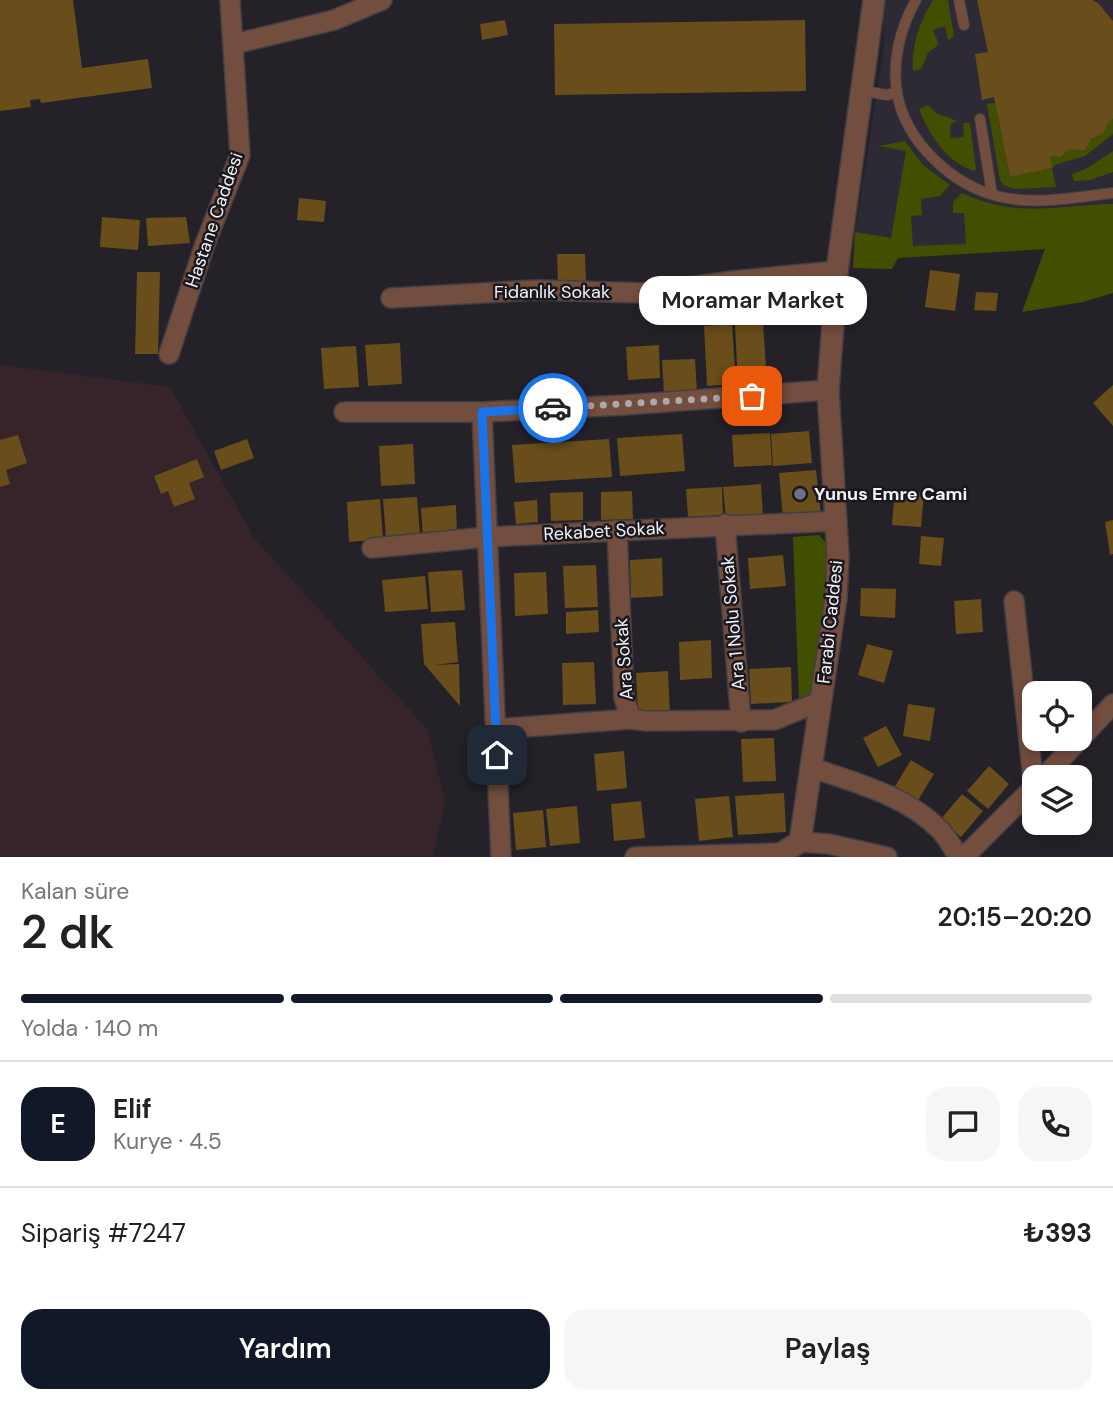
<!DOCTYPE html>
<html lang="tr">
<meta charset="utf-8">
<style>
body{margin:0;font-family:"DM Sans",sans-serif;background:#f6f6f6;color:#222;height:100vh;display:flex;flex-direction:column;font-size:26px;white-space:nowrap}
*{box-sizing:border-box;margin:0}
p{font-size:23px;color:#767676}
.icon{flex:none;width:38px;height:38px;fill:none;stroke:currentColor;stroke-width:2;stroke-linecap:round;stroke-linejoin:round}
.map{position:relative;height:857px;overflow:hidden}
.side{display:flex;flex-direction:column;background:#fff;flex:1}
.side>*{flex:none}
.tools{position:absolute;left:1022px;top:681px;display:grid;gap:14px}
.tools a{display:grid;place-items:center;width:70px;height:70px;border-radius:14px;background:#fff;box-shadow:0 4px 10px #0003;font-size:35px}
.pin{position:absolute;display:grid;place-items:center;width:60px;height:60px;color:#fff;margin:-30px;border-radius:14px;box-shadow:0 4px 10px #0006}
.courier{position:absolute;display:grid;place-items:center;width:70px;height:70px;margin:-35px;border:5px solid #1a73e8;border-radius:50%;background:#fff;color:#222;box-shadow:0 2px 9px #0007}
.bubble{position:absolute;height:49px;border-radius:21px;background:#fff;box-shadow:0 4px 10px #0003;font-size:23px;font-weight:600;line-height:49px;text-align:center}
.head em{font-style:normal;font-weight:600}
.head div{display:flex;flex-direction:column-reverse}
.head{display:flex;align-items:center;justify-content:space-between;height:119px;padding:0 21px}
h1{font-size:46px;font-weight:600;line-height:52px}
.bar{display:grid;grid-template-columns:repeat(4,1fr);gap:10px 7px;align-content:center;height:84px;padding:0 21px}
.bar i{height:9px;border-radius:5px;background:#e0e0e0}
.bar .selected{background:#111827}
.bar p{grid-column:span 4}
.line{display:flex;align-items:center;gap:18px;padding:0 21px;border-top:2px solid #e0e0e0}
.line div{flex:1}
.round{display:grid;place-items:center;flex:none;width:74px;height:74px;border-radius:21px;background:#f6f6f6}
.action{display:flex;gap:14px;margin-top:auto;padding:14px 21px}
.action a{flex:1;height:80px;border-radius:21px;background:#111827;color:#fff;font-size:28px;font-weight:600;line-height:80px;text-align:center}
.action a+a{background:#f6f6f6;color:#222}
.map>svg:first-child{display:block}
.commercial{fill:#37242b}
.built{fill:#2d2935}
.green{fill:#434f00}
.building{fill:#694d1a}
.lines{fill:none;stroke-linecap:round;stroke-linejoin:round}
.service-casing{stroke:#413f45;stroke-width:12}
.minor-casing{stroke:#413f45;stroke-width:22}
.tertiary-casing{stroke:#413f45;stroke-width:24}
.service{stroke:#734d3e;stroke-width:10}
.minor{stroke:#734d3e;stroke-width:19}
.tertiary{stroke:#734d3e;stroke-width:21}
.done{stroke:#aba9af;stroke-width:7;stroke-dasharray:0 12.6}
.route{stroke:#1a73e8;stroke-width:9}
.worship-dot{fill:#6b7280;stroke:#1a181e;stroke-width:2.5}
.labels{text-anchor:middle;stroke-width:5;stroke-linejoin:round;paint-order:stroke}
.street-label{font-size:18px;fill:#f3f2f7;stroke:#1a181e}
.poi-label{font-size:18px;font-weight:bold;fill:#f3f2f7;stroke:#1a181e;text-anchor:start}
</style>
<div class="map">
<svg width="1113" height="857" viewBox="0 0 1113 857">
<rect width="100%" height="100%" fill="#242228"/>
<polygon class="commercial" points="0,365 170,387 254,538 427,729 445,802 433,857 0,857"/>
<polygon class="built" points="885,0 1113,0 1113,293 1083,302 1022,312 1045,249 898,258 892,269 853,268 854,239 884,48 883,13"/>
<g class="green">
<path d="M 933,0 L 948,0 L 954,36 L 948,40 L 945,26 L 933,30 L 939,44 L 928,53 L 921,69 L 913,71 C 911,46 920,21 933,0 Z"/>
<polygon points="995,103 1010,177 1051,168 1050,156 1061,157 1069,149 1085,151 1091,139 1104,133 1108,123 1113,119 1113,134 1085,156 1057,164 1052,168 1056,187 1014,189 1003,185 1000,180 987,104"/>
<path d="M 928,105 L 936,113 L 957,121 L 950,125 L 951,138 L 964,137 L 963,123 L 970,123 L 976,169 L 974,171 C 947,163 928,133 919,109 Z"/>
<path d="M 905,141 L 923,165 L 950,185 L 940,196 L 921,199 L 922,215 L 911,216 L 913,246 L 966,244 L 964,213 L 953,213 L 953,202 L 962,193 C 1018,219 1055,205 1113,204 L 1113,293 L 1083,302 L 1022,312 L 1045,249 L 898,258 L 892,269 L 853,268 L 855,232 L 891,238 L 906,151 L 878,146 Z"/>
<polygon points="1113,151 1113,172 1090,180 1074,181 1072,174 1086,169"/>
<polygon points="819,535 830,548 814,696 799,700 793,537"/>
</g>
<g class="building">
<polygon points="0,0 73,0 82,68 148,59 152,88 41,103 40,99 30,100 31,107 0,111"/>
<polygon points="977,0 1092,0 1098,3 1113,21 1113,119 1108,123 1104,133 1091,139 1085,151 1069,149 1061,157 1050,156 1052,168 1010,177 994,97 982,100 975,54 988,52"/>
<polygon points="505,20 508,35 482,40 480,24"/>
<polygon points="805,20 806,91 555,95 554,24"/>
<polygon points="299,198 326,201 324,222 297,220"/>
<polygon points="102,217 140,220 138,250 100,247"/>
<polygon points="186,217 190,243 148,246 146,218"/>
<polygon points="557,254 585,254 586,281 558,283"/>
<polygon points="930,270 960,274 955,311 925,307"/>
<polygon points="137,272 160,272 158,354 135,354"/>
<polygon points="976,292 998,293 996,311 974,310"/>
<polygon points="763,323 767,383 738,384 735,325"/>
<polygon points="732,324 736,384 707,386 704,326"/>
<polygon points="400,343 402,384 368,386 365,345"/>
<polygon points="659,345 660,378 628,380 626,347"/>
<polygon points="356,346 359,387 324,389 321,348"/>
<polygon points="695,359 697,392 664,394 662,360"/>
<polygon points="1113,385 1113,426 1093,403"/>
<polygon points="809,431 812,463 773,466 771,434"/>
<polygon points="770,433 772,465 734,467 732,435"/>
<polygon points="682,434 685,471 620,476 617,438"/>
<polygon points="18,435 27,463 6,470 10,484 0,487 0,440"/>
<polygon points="247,439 254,458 221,470 214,451"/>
<polygon points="609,439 612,477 515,483 512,445"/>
<polygon points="413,444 415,484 381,486 379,446"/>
<polygon points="197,459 204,477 189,483 195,499 174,507 168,491 161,494 154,476"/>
<polygon points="816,470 821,515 783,518 779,473"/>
<polygon points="761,484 763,516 726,519 723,487"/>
<polygon points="722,487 723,515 688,517 686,489"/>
<polygon points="895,490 924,493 921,527 892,525"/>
<polygon points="632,491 633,519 601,520 601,492"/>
<polygon points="583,492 583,520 551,521 550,493"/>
<polygon points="417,497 420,537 386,539 383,499"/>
<polygon points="380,499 383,539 349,542 347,502"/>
<polygon points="537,500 538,522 516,524 514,502"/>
<polygon points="456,505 457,535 423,538 421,508"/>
<polygon points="1113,520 1113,554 1110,555 1105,522"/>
<polygon points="921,536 944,538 941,566 919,564"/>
<polygon points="783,555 786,586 750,589 748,558"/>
<polygon points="662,558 663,596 631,598 630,560"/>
<polygon points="596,565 598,607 565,608 563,566"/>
<polygon points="462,570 465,610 431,612 428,572"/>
<polygon points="546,572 548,614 515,616 514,573"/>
<polygon points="425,576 428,609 385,612 382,580"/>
<polygon points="861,588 896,589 895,618 860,616"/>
<polygon points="981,599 983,632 956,634 954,601"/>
<polygon points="598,610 599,632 566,634 566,612"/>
<polygon points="455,622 458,662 435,665 459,664 460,706 424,664 421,624"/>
<polygon points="711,640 712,678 680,680 679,642"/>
<polygon points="867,644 893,651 884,683 858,675"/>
<polygon points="594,662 596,704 563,705 562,663"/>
<polygon points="791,667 792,702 751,704 749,669"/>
<polygon points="668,671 670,714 638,715 636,673"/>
<polygon points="908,704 935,708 930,741 903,736"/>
<polygon points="886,726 902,755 878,767 863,738"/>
<polygon points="774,738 776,781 743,782 741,739"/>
<polygon points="624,751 627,788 597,791 594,754"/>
<polygon points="911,760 934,774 917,802 894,788"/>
<polygon points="989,766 1009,784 988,809 967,791"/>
<polygon points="784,793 786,832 738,835 735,796"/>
<polygon points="962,794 983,811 961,837 941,819"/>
<polygon points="729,796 733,837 699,841 695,799"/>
<polygon points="641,801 645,838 614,841 611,804"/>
<polygon points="577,806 580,843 550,846 546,809"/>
<polygon points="543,810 546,847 516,850 513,813"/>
</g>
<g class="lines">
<g class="service-casing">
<g id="service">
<path d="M 916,0 C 900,28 892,61 897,93 C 906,143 953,186 1001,197 C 1037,205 1077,197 1113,193"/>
<polyline points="959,0 964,25"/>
<polyline points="862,90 886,95 897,93"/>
<polyline points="980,119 992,194"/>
</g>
</g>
<g class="minor-casing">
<g id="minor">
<polyline points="234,44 334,20 382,0"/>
<polyline points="391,298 536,290 647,293 732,281 837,271"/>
<polyline points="169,354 205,244 240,155 230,0"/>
<polyline points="344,412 482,412 625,405 828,390"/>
<polyline points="482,412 501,857"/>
<polyline points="725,524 741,722"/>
<polyline points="617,530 624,698 631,719 646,721 774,720 821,701"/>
<polyline points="372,548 488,537 836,521"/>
<polyline points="1014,601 1034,788"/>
<polyline points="496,729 631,719"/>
<path d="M 810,767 C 855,783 906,795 940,830 C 948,838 953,848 958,857"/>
<polyline points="1044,777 1113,704"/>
<polyline points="800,842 829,844 887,857"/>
<polyline points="635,857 782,853"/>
<polyline points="964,857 1034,787"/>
</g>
</g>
<g class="tertiary-casing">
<polyline id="tertiary" points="781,857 782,853 800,842 836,598 838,557 828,390 837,271 874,0"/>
</g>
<use href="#service" class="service"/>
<use href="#minor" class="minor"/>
<use href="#tertiary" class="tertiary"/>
</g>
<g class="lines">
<polyline class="done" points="553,408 752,396"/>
<polyline class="route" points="497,755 482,412 553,408"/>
</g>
<circle class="worship-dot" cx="800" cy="494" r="7"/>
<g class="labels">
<g class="street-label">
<text transform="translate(214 220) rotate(-71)" y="6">Hastane Caddesi</text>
<text x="552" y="298">Fidanlık Sokak</text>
<text transform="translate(604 531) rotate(-3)" y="6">Rekabet Sokak</text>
<text transform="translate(830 622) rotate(-84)" y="6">Farabi Caddesi</text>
<text transform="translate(733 623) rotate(-95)" y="6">Ara 1 Nolu Sokak</text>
<text transform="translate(624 659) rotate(-94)" y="6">Ara Sokak</text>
</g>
<g class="poi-label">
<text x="814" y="500">Yunus Emre Cami</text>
</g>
</g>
</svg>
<div class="tools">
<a><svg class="icon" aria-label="locate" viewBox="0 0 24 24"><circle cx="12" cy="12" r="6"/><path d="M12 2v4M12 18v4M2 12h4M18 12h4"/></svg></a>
<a><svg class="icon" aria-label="layers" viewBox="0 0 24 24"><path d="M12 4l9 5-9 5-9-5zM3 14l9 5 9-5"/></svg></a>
</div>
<div class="pin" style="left:752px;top:396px;background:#ea580c"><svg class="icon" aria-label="bag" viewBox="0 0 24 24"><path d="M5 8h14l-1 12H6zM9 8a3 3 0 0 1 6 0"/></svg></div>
<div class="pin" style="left:497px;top:755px;background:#1f2937"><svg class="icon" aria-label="home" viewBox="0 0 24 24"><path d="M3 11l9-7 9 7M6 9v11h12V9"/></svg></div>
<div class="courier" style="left:553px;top:408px"><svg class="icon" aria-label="car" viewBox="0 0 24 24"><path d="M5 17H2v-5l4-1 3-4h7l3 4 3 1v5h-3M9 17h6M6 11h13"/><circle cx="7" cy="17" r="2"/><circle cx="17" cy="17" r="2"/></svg></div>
<div class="bubble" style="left:639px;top:276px;width:228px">Moramar Market</div>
</div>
<section class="side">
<div class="head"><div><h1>2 dk</h1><p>Kalan süre</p></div><em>20:15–20:20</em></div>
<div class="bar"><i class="selected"></i><i class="selected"></i><i class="selected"></i><i></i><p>Yolda · 140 m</p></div>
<div class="line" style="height:126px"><b class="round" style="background:#111827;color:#fff">E</b><div><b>Elif</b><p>Kurye · 4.5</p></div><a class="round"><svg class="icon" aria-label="chat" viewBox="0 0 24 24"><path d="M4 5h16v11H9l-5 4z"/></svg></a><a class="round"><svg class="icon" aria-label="phone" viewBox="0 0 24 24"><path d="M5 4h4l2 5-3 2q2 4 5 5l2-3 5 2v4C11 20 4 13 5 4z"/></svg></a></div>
<div class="line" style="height:91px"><div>Sipariş #7247</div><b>₺393</b></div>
<div class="action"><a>Yardım</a><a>Paylaş</a></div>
</section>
